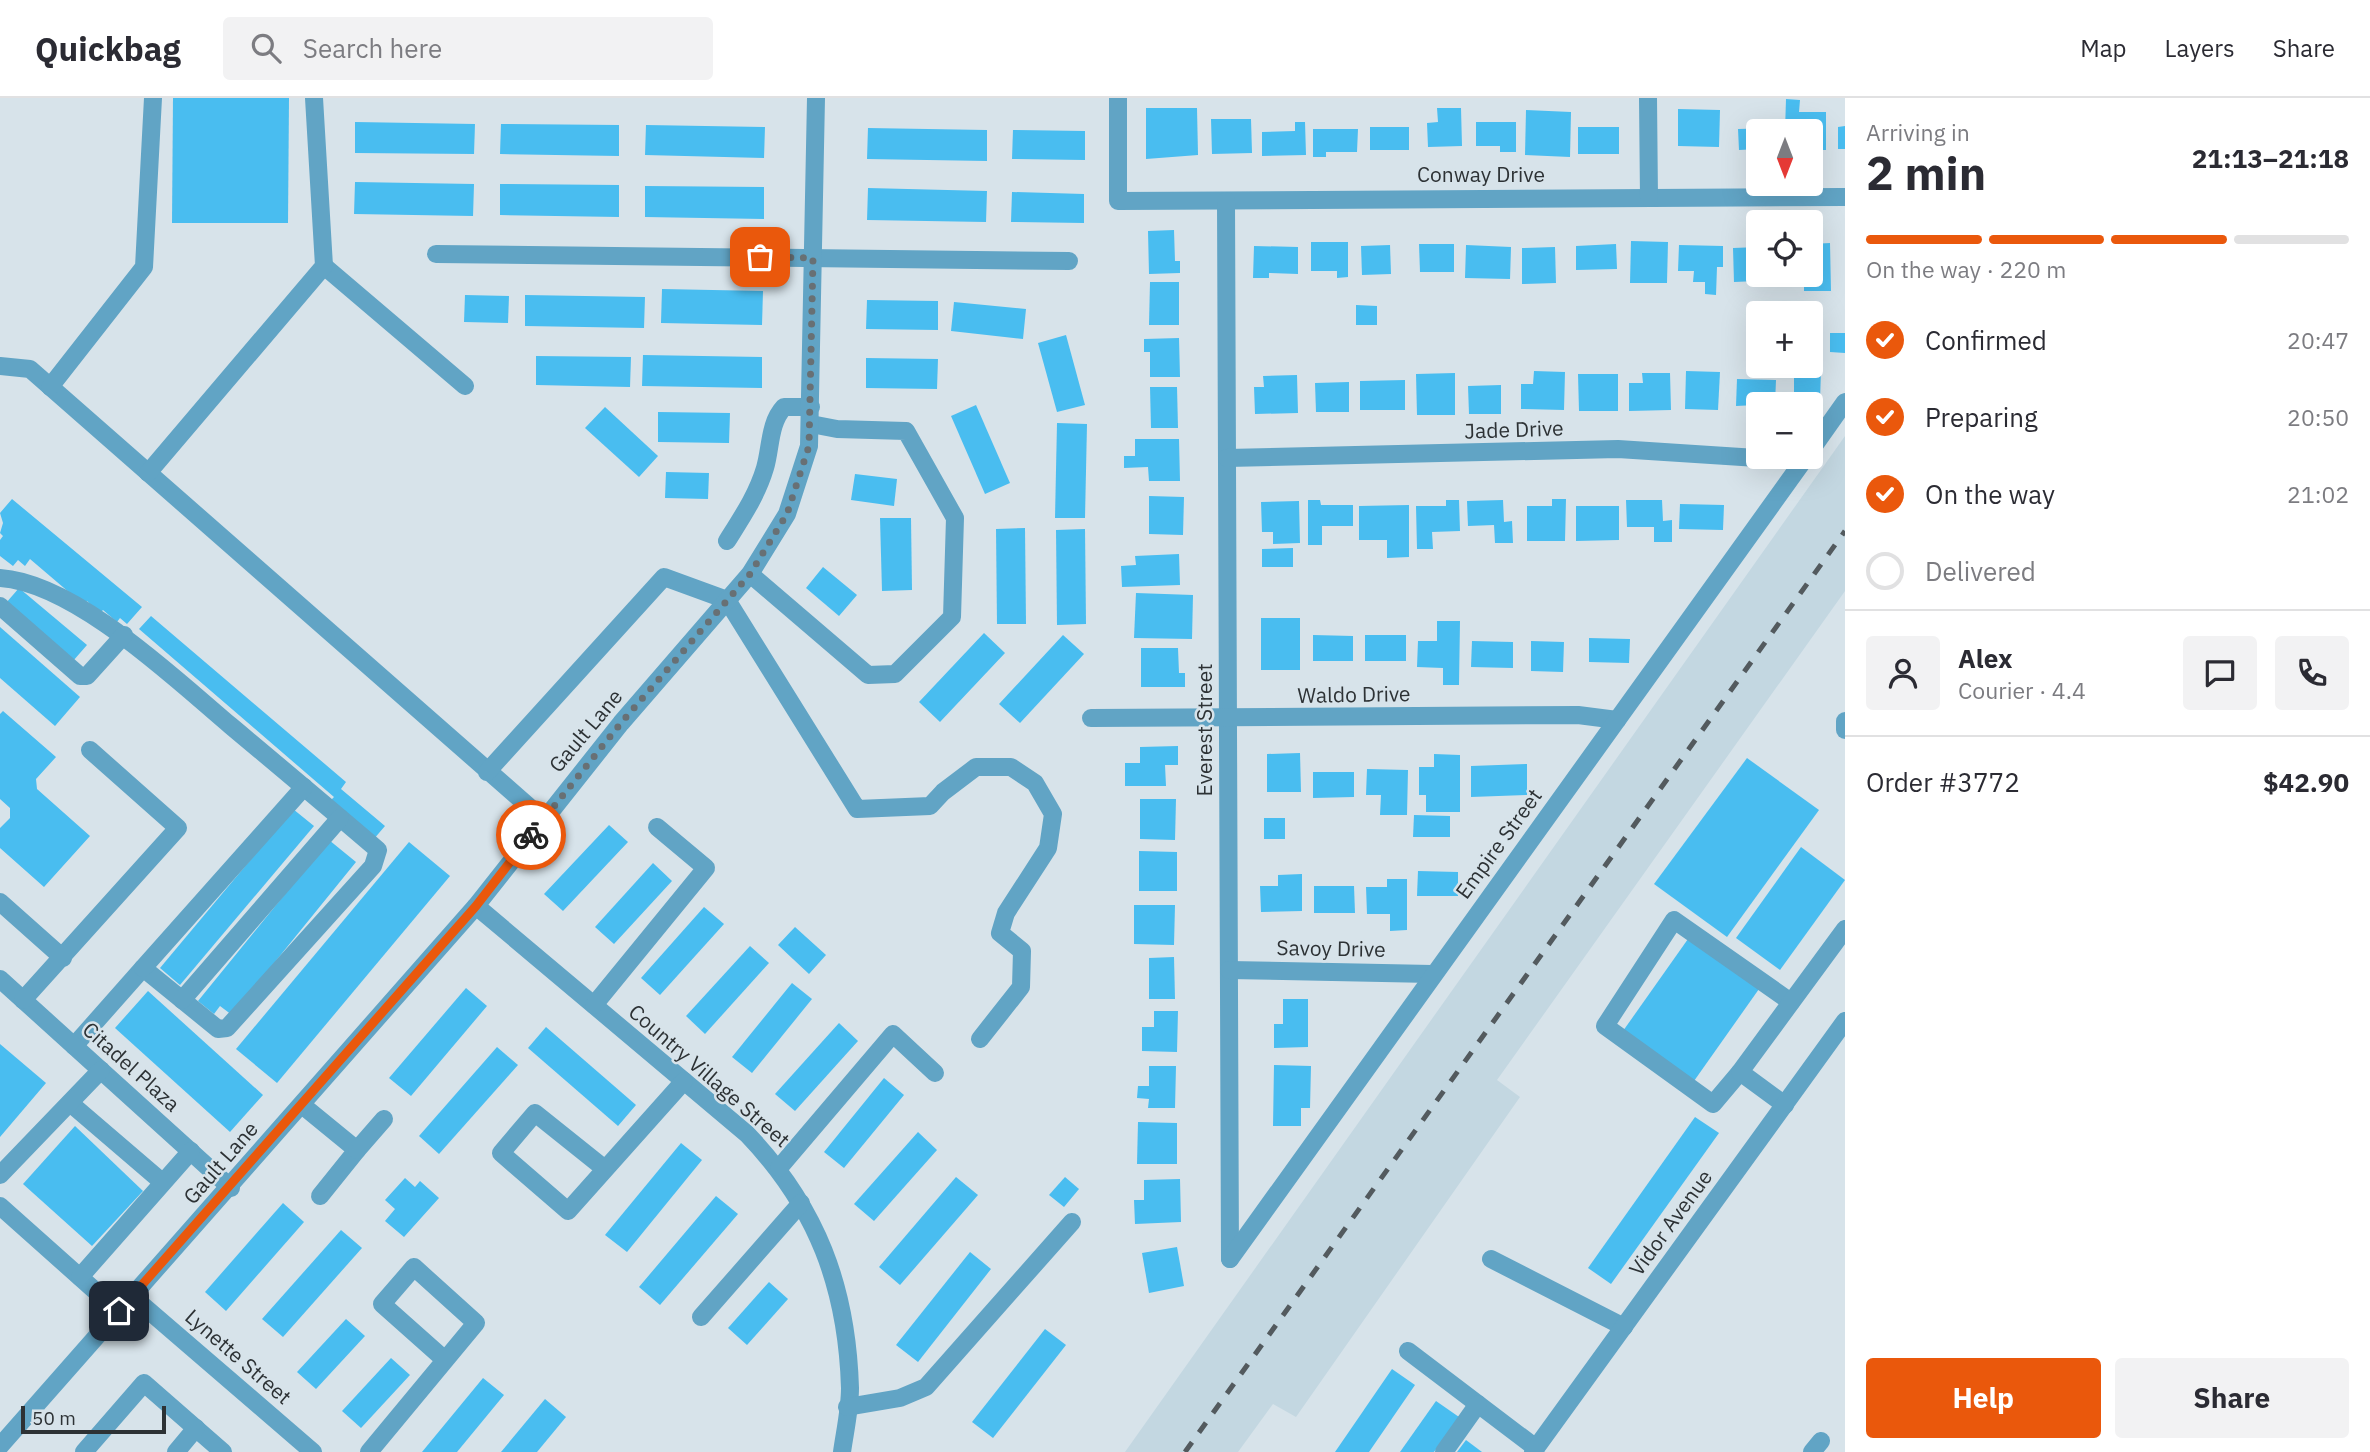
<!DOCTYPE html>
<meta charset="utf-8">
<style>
body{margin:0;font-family:"IBM Plex Sans",sans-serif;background:#f2f2f3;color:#2b2b33;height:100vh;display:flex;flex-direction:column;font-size:26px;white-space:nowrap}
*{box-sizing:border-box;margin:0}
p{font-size:23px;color:#7c7c81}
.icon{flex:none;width:38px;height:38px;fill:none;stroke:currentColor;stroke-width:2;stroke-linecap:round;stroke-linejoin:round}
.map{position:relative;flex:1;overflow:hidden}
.details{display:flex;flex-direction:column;background:#fff;width:525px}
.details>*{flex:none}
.needle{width:46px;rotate:180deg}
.tools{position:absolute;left:1746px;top:21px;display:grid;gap:14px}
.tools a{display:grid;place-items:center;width:77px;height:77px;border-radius:7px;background:#fff;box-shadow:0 7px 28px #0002;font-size:35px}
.scale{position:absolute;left:21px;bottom:18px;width:145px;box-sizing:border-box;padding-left:7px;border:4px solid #2d3235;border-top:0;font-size:19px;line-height:24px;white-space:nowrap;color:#2d3235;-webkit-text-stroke:5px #d7e3ea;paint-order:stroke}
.pin{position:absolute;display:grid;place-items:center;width:60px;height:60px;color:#fff;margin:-30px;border-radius:14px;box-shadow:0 4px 10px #0006}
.courier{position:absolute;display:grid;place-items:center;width:70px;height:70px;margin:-35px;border:5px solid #ea580c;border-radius:50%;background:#fff;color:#222;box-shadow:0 2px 9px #0007}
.overview em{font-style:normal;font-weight:800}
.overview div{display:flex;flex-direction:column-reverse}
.overview{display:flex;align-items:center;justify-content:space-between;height:119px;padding:0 21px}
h1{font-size:46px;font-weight:800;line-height:52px}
.bar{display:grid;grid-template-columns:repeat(4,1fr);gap:10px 7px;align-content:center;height:84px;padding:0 21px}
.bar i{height:9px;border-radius:5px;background:#e1e1e2}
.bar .selected{background:#ea580c}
.bar p{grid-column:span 4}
.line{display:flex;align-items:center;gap:18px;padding:0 21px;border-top:2px solid #e1e1e2}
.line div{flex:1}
.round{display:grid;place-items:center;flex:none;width:74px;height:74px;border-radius:7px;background:#f2f2f3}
ol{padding:0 21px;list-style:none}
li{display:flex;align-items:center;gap:21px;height:77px}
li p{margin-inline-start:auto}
li .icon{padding:7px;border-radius:50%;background:#ea580c;color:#fff;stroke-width:4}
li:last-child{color:#7c7c81}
li i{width:38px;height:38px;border:4px solid #e1e1e2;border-radius:50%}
.action{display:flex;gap:14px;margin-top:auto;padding:14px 21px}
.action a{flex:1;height:80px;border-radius:7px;background:#ea580c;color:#fff;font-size:28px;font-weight:800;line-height:80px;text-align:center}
.action a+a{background:#f2f2f3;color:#2b2b33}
header{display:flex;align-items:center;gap:42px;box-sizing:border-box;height:98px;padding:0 35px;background:#fff;border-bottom:2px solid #e1e1e2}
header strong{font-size:33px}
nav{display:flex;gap:38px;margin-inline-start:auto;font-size:24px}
.search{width:490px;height:63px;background:#f2f2f3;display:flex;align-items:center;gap:18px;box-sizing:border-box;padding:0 24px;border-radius:7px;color:#7c7c81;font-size:26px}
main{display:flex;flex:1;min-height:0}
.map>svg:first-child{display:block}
.built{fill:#c3d7e1}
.building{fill:#49bdf0}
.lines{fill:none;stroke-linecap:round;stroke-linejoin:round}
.minor{stroke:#61a4c5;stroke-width:18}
.rail{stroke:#535a5e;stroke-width:5;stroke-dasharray:12 12;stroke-linecap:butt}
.done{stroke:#687074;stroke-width:7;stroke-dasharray:0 12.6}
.route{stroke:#ea580c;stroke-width:9}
.labels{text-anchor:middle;stroke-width:5;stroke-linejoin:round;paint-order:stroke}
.street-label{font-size:21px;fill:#2d3235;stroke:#d7e3ea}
</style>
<header>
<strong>Quickbag</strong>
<div class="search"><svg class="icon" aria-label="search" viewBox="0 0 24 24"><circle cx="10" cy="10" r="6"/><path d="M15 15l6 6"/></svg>Search here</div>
<nav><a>Map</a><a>Layers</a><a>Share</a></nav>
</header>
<main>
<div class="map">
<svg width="1845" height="1354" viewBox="0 0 1845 1354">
<rect width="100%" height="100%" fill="#d7e3ea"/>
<polygon class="built" points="1845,338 1845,493 1497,982 1520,999 1296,1319 1273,1306 1238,1354 1125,1354"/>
<g class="building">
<polygon points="173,0 289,0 288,125 172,125"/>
<polygon points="1786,1 1800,2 1799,14 1826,14 1826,52 1811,52 1811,33 1785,33"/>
<polygon points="1146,10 1197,10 1198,57 1146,61"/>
<polygon points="1437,10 1461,10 1462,48 1428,49 1427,25 1438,24"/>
<polygon points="1678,11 1720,12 1719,49 1678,48"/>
<polygon points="1526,12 1571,14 1570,59 1525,57"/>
<polygon points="1211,21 1251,21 1252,55 1212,56"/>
<polygon points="355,24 475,26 474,56 355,55"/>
<polygon points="1295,24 1305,24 1306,57 1262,58 1262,34 1295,33"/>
<polygon points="1476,24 1516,24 1516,54 1500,54 1500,48 1476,48"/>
<polygon points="501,26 619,27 619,58 500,56"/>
<polygon points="646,27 765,29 764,60 645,57"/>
<polygon points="1845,28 1845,51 1838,51 1838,29"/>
<rect x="1370" y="29" width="39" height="23"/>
<rect x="1578" y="29" width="41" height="27"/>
<polygon points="868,30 987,32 987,63 867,61"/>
<polygon points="1774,30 1774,33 1759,33 1759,51 1739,52 1738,31"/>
<polygon points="1313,31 1358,31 1357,54 1326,54 1326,59 1313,59"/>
<polygon points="1013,32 1085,33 1085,62 1012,61"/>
<polygon points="355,84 474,86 473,118 354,116"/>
<polygon points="500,86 619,87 619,119 500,117"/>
<polygon points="645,88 764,89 764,121 645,119"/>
<polygon points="868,90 987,93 986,124 867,122"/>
<polygon points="1012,94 1084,96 1084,125 1011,124"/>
<polygon points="1174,132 1175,163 1180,163 1180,175 1149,176 1148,133"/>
<polygon points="1631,143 1668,144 1667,185 1630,185"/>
<polygon points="1311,144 1348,144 1348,179 1337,180 1337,173 1311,173"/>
<polygon points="1830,145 1831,193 1804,193 1804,184 1789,184 1789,177 1811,177 1811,146"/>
<polygon points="1419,146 1454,146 1454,174 1420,174"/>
<polygon points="1616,146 1617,171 1576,172 1576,148"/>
<polygon points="1390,147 1391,176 1362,177 1361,148"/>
<polygon points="1466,147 1511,149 1510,181 1465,180"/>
<polygon points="1679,147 1723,148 1723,169 1717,169 1716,197 1705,196 1705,184 1693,184 1694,173 1678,173"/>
<polygon points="1254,148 1298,149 1298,176 1269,175 1269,180 1253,180"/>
<polygon points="1555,149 1556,185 1522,186 1522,150"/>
<polygon points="1759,149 1757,183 1734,184 1733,150"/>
<polygon points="1150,184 1179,184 1179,227 1149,227"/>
<polygon points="662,191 763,193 762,227 661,225"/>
<polygon points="465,197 509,198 508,225 464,224"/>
<polygon points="525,197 645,199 644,230 525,228"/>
<polygon points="867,202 938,203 938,232 866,231"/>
<polygon points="954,204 1026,211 1023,241 951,233"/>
<polygon points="1356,207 1377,208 1377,227 1356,227"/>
<polygon points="1830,235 1845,235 1845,255 1830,254"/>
<polygon points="1066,237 1085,307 1057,314 1038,245"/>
<polygon points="1179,240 1180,279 1150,279 1150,254 1144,254 1144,241"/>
<polygon points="643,257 762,259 762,290 642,288"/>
<polygon points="536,258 631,259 630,289 536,287"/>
<polygon points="866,260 938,261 937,291 866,290"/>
<polygon points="1794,270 1821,271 1820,303 1794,303"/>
<polygon points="1534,273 1565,274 1564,312 1521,311 1521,286 1533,286"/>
<polygon points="1686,273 1720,274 1718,312 1685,311"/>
<polygon points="1455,275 1455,317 1417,317 1416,276"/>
<polygon points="1642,275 1670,275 1671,312 1629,313 1629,285 1643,285"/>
<polygon points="1578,276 1618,276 1618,313 1579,313"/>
<polygon points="1297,277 1298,315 1255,316 1254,289 1264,289 1263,278"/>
<polygon points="1737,281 1776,282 1775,306 1736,308"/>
<polygon points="1405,282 1405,312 1360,312 1360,283"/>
<polygon points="1349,284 1349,314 1316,314 1315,285"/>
<polygon points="1501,287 1501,316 1469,316 1468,288"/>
<polygon points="1150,289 1177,289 1178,330 1151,330"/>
<polygon points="976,307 1010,385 985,396 951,318"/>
<polygon points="605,309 658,358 639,379 585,330"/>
<polygon points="658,314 730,315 729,345 658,344"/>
<polygon points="1057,325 1087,326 1085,420 1055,420"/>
<polygon points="1135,341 1179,341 1180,383 1149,383 1148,369 1124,370 1124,358 1135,358"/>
<polygon points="666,374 709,375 708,401 665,400"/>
<polygon points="855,376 897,381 894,408 851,402"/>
<polygon points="1149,398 1184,399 1183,437 1149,436"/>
<polygon points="12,401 142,509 127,526 120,520 117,524 103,512 100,515 87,503 84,507 30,461 25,468 18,462 13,468 0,458 0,442 3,438 0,435 3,425 0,415"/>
<polygon points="1552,401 1566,401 1565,443 1527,443 1527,408 1552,408"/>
<polygon points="1308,402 1320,402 1321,407 1353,407 1353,428 1322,428 1322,447 1308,447"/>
<polygon points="1446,402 1459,402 1460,433 1432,434 1433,451 1417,451 1416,408 1446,408"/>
<polygon points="1503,402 1504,424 1512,423 1513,445 1495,445 1494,427 1468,428 1467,403"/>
<polygon points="1626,402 1662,402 1663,423 1672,422 1672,444 1654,444 1654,429 1627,429"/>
<polygon points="1299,403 1300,445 1273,446 1273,434 1262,434 1261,404"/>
<polygon points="1680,406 1724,407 1723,432 1679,431"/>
<polygon points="1409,407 1409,459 1387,460 1387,442 1359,442 1359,408"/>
<polygon points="1576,408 1619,408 1619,442 1576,443"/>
<polygon points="880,420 911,420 912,492 882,493"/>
<polygon points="1025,430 1026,526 997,526 996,431"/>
<polygon points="1085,431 1086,526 1057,527 1056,432"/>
<polygon points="1293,450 1293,469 1262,469 1262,451"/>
<polygon points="1179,456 1180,487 1122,489 1121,468 1136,467 1135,458"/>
<polygon points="823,469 857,497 839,518 806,490"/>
<polygon points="19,490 87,547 73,563 6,505"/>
<polygon points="1136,495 1193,497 1192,541 1134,540"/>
<polygon points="151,518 346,684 341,691 385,728 373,742 329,704 334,699 139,531"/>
<rect x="1261" y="520" width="39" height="52"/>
<polygon points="1437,523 1460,523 1459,587 1443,587 1443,570 1417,569 1418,543 1437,543"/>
<polygon points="0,529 80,599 55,628 0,580"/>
<polygon points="984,535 1005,555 940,624 919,604"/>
<polygon points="1063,537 1084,556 1020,625 999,606"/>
<polygon points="1313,537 1353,538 1353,563 1313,563"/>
<rect x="1365" y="537" width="41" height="26"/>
<polygon points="1589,540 1630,541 1629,565 1589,564"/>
<polygon points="1472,543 1513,544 1513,570 1471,569"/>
<polygon points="1531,543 1564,544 1563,574 1531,573"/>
<polygon points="1141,550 1178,550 1179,575 1185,575 1185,589 1141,589"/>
<polygon points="3,613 56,659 36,681 37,691 90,738 44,789 0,750 0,730 10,720 10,710 0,701 0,616"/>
<polygon points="1178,648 1178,667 1165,667 1166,688 1125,688 1125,665 1140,665 1140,649"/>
<polygon points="1300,655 1301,694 1267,694 1267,656"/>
<polygon points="1434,656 1460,657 1460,714 1426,714 1426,697 1419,697 1419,669 1434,669"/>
<polygon points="1747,660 1819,712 1727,839 1654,786"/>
<polygon points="1527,666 1527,697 1471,699 1471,668"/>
<polygon points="1367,671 1408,672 1407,717 1380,717 1381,697 1366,697"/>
<polygon points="1313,674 1354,674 1354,699 1313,700"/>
<polygon points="1140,701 1176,701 1175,742 1140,741"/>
<polygon points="293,711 314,728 180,887 160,870"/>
<polygon points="1414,717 1450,718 1450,739 1413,739"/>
<rect x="1264" y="720" width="21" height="21"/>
<polygon points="609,727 628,744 563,813 544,796"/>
<polygon points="329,742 356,764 232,917 220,908 214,916 198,903"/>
<polygon points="409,744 450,778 277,985 236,951"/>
<polygon points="1801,749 1845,782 1780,872 1736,840"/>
<polygon points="1139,753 1177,754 1177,793 1139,793"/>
<polygon points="653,765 672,783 614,846 595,829"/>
<polygon points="1418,773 1458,774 1458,798 1417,798"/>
<polygon points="1302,776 1302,813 1261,814 1260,788 1278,788 1278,777"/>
<polygon points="1387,781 1407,781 1407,832 1390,833 1390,816 1367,816 1366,789 1387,789"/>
<polygon points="1314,788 1354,788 1355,815 1314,815"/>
<polygon points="1134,807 1175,807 1174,847 1134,846"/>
<polygon points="704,809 724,826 660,897 641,880"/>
<polygon points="795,829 826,857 809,876 778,847"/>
<polygon points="1688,841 1759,891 1694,983 1623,933"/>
<polygon points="750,848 769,865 705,936 686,918"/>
<polygon points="1174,859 1175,901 1149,901 1149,860"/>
<polygon points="792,885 812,901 752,975 732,959"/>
<polygon points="466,890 487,908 411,998 389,980"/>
<polygon points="148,893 263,997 230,1034 115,930"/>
<polygon points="1283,901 1308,901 1308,949 1274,950 1274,926 1283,926"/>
<polygon points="1154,913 1178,913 1177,954 1142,953 1142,929 1154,929"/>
<polygon points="839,925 858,943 795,1013 775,996"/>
<polygon points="546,929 636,1007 618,1028 528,950"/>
<polygon points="0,946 46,985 0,1039"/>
<polygon points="497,949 518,967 439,1056 419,1038"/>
<polygon points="1274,967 1311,968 1310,1010 1301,1010 1301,1028 1273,1028"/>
<polygon points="1149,968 1176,968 1175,1010 1148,1010 1149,1001 1137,1000 1138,988 1149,988"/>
<polygon points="884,980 904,997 844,1070 824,1054"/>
<polygon points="1695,1019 1719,1035 1611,1186 1588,1170"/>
<polygon points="1138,1024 1177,1025 1177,1066 1137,1066"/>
<polygon points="75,1028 143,1093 92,1148 23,1086"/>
<polygon points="918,1034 937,1052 874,1123 854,1106"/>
<polygon points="681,1045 702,1062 627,1154 605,1137"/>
<polygon points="956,1079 978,1097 900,1187 879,1169"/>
<polygon points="1065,1079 1079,1091 1064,1109 1049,1097"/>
<polygon points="405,1080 415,1089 420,1083 439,1100 404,1139 385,1123 395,1111 385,1102"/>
<polygon points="1180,1081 1181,1124 1135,1126 1134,1102 1144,1102 1144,1082"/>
<polygon points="716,1098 738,1116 660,1207 639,1189"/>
<polygon points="283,1105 304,1124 226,1213 205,1194"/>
<polygon points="341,1132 362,1150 283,1239 262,1221"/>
<polygon points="1177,1149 1184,1188 1149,1195 1142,1155"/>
<polygon points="970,1154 991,1171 918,1264 896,1247"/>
<polygon points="769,1184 788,1201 747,1247 728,1230"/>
<polygon points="346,1221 365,1238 316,1291 297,1274"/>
<polygon points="1045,1231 1066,1247 993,1340 972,1324"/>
<polygon points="391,1260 410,1277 361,1330 342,1313"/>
<polygon points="1392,1271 1415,1287 1369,1354 1335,1354"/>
<polygon points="483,1280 504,1297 457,1354 422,1354"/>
<polygon points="545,1301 566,1319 537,1354 501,1354"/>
<polygon points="1436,1303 1459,1319 1434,1354 1400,1354"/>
<polygon points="1466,1342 1482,1354 1457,1354"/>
</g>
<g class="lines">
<g class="minor">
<polyline points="1118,0 1118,103 1845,99"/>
<polyline points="1648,0 1649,100"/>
<polyline points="1226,103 1230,1161"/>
<polyline points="436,156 1069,163"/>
<polyline points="324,168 465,288"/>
<polyline points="0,268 30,271 543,721"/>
<polyline points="50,289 144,169 153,0"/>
<polyline points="1811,352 1845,304"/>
<polyline points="1227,360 1618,351 1803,363"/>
<polyline points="148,375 324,168 314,0"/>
<path d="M 727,443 C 742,419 757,397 765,370 C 771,350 769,325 784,309 L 811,309"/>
<polyline points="750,476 868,577 895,576 952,519 955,420 906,333 837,331 811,326"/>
<path d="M 0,480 C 75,485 174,580 231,628 C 280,669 329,710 378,752 L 373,768 L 227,930 L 218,931 L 143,870 L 74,948"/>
<polyline points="0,508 80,578 87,578 124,537"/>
<polyline points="1091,620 1578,617 1617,622"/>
<polyline points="1845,623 1845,632"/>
<polyline points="487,674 664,479 727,502 857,711 930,708 943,694 976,669 1011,669 1035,685 1053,716 1048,750 1006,815 1000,835 1022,853 1021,889 980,941"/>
<polyline points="0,804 63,860"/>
<path d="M 476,808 L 747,1036 C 817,1109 847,1189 850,1290 C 850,1311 845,1333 842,1354"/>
<polyline points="143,870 304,689"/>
<polyline points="1229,872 1432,876"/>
<polyline points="0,881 231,1090"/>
<polyline points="23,902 178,730 90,652"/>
<polyline points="182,902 340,720"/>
<polyline points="594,907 706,770 657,729"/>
<polyline points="1740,974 1713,1006 1605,928 1674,822 1791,904"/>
<polyline points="70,1005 161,1083"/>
<polyline points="302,1007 357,1052 320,1098"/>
<polyline points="1785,1007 1740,974 1845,831"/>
<polyline points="357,1052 384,1021"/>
<polyline points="779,1070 893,936 935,975"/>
<polyline points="605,1071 535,1015 501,1055 568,1113 684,983"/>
<polyline points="0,1077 101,972"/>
<polyline points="0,1108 119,1214"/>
<polyline points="1230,1161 1806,359"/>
<polyline points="1491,1161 1624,1229"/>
<polyline points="80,1179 191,1053"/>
<polyline points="133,1199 313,1354"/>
<polyline points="701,1219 801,1105"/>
<polyline points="1408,1253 1536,1350"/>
<polyline points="847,1309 900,1300 926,1289 1072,1124"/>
<polyline points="0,1348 476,808 621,625 750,476 787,416 809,348 816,0"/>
<polyline points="84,1354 144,1285 223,1354"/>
<polyline points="176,1354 196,1330"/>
<polyline points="369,1354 476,1225 414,1169 382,1206 445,1262"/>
<polyline points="1444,1354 1478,1306"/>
<polyline points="1533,1354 1845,923"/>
<polyline points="1812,1354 1821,1343"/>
</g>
<polyline class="rail" points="1185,1354 1845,433"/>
</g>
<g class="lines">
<polyline class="done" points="531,737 621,625 750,476 787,416 809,348 813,160 760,159"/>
<polyline class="route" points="119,1213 476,808 531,737"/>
</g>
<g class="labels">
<g class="street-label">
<text x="1481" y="84">Conway Drive</text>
<text transform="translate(1514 332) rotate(-2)" y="7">Jade Drive</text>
<text transform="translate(1354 597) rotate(-1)" y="7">Waldo Drive</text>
<text transform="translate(1205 632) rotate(-90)" y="7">Everest Street</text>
<text transform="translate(586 633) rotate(-50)" y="7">Gault Lane</text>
<text transform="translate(1499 746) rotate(-54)" y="7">Empire Street</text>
<text transform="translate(1331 851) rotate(1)" y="7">Savoy Drive</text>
<text transform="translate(131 969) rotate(42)" y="7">Citadel Plaza</text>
<text transform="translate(709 978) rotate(41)" y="7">Country Village Street</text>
<text transform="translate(221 1065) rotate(-49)" y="7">Gault Lane</text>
<text transform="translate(1671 1125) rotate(-54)" y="7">Vidor Avenue</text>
<text transform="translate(238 1259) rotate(41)" y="7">Lynette Street</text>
</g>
</g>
</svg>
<div class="tools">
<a><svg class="needle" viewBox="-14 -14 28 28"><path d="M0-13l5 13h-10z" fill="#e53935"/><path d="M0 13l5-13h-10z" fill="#7c7c81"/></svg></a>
<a><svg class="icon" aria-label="locate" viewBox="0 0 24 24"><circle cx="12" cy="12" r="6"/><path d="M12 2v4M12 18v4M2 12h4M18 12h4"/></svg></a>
<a>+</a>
<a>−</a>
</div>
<div class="scale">50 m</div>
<div class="pin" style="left:760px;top:159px;background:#ea580c"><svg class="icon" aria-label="bag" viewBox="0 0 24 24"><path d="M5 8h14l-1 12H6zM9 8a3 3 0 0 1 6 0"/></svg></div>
<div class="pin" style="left:119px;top:1213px;background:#1f2937"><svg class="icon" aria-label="home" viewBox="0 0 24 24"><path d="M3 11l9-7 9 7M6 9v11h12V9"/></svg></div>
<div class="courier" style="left:531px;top:737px"><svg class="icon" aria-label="bike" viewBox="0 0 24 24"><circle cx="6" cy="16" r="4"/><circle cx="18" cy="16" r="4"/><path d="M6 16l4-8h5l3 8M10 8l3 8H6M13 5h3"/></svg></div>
</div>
<section class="details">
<div class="overview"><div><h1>2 min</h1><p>Arriving in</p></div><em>21:13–21:18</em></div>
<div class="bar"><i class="selected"></i><i class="selected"></i><i class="selected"></i><i></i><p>On the way · 220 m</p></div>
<ol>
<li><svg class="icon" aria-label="check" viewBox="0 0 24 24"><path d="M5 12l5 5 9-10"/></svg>Confirmed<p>20:47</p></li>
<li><svg class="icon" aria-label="check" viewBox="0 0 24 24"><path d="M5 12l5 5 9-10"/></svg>Preparing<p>20:50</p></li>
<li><svg class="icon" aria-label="check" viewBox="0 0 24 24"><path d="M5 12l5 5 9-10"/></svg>On the way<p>21:02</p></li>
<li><i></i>Delivered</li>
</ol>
<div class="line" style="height:126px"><a class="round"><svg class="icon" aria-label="person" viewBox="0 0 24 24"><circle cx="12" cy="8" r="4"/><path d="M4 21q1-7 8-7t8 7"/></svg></a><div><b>Alex</b><p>Courier · 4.4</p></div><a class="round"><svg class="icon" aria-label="chat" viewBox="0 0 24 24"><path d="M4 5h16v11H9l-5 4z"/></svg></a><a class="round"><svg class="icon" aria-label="phone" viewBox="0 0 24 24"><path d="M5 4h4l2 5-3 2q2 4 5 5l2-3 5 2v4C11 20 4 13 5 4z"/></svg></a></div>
<div class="line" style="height:91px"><div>Order #3772</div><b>$42.90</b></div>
<div class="action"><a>Help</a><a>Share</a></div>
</section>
</main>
